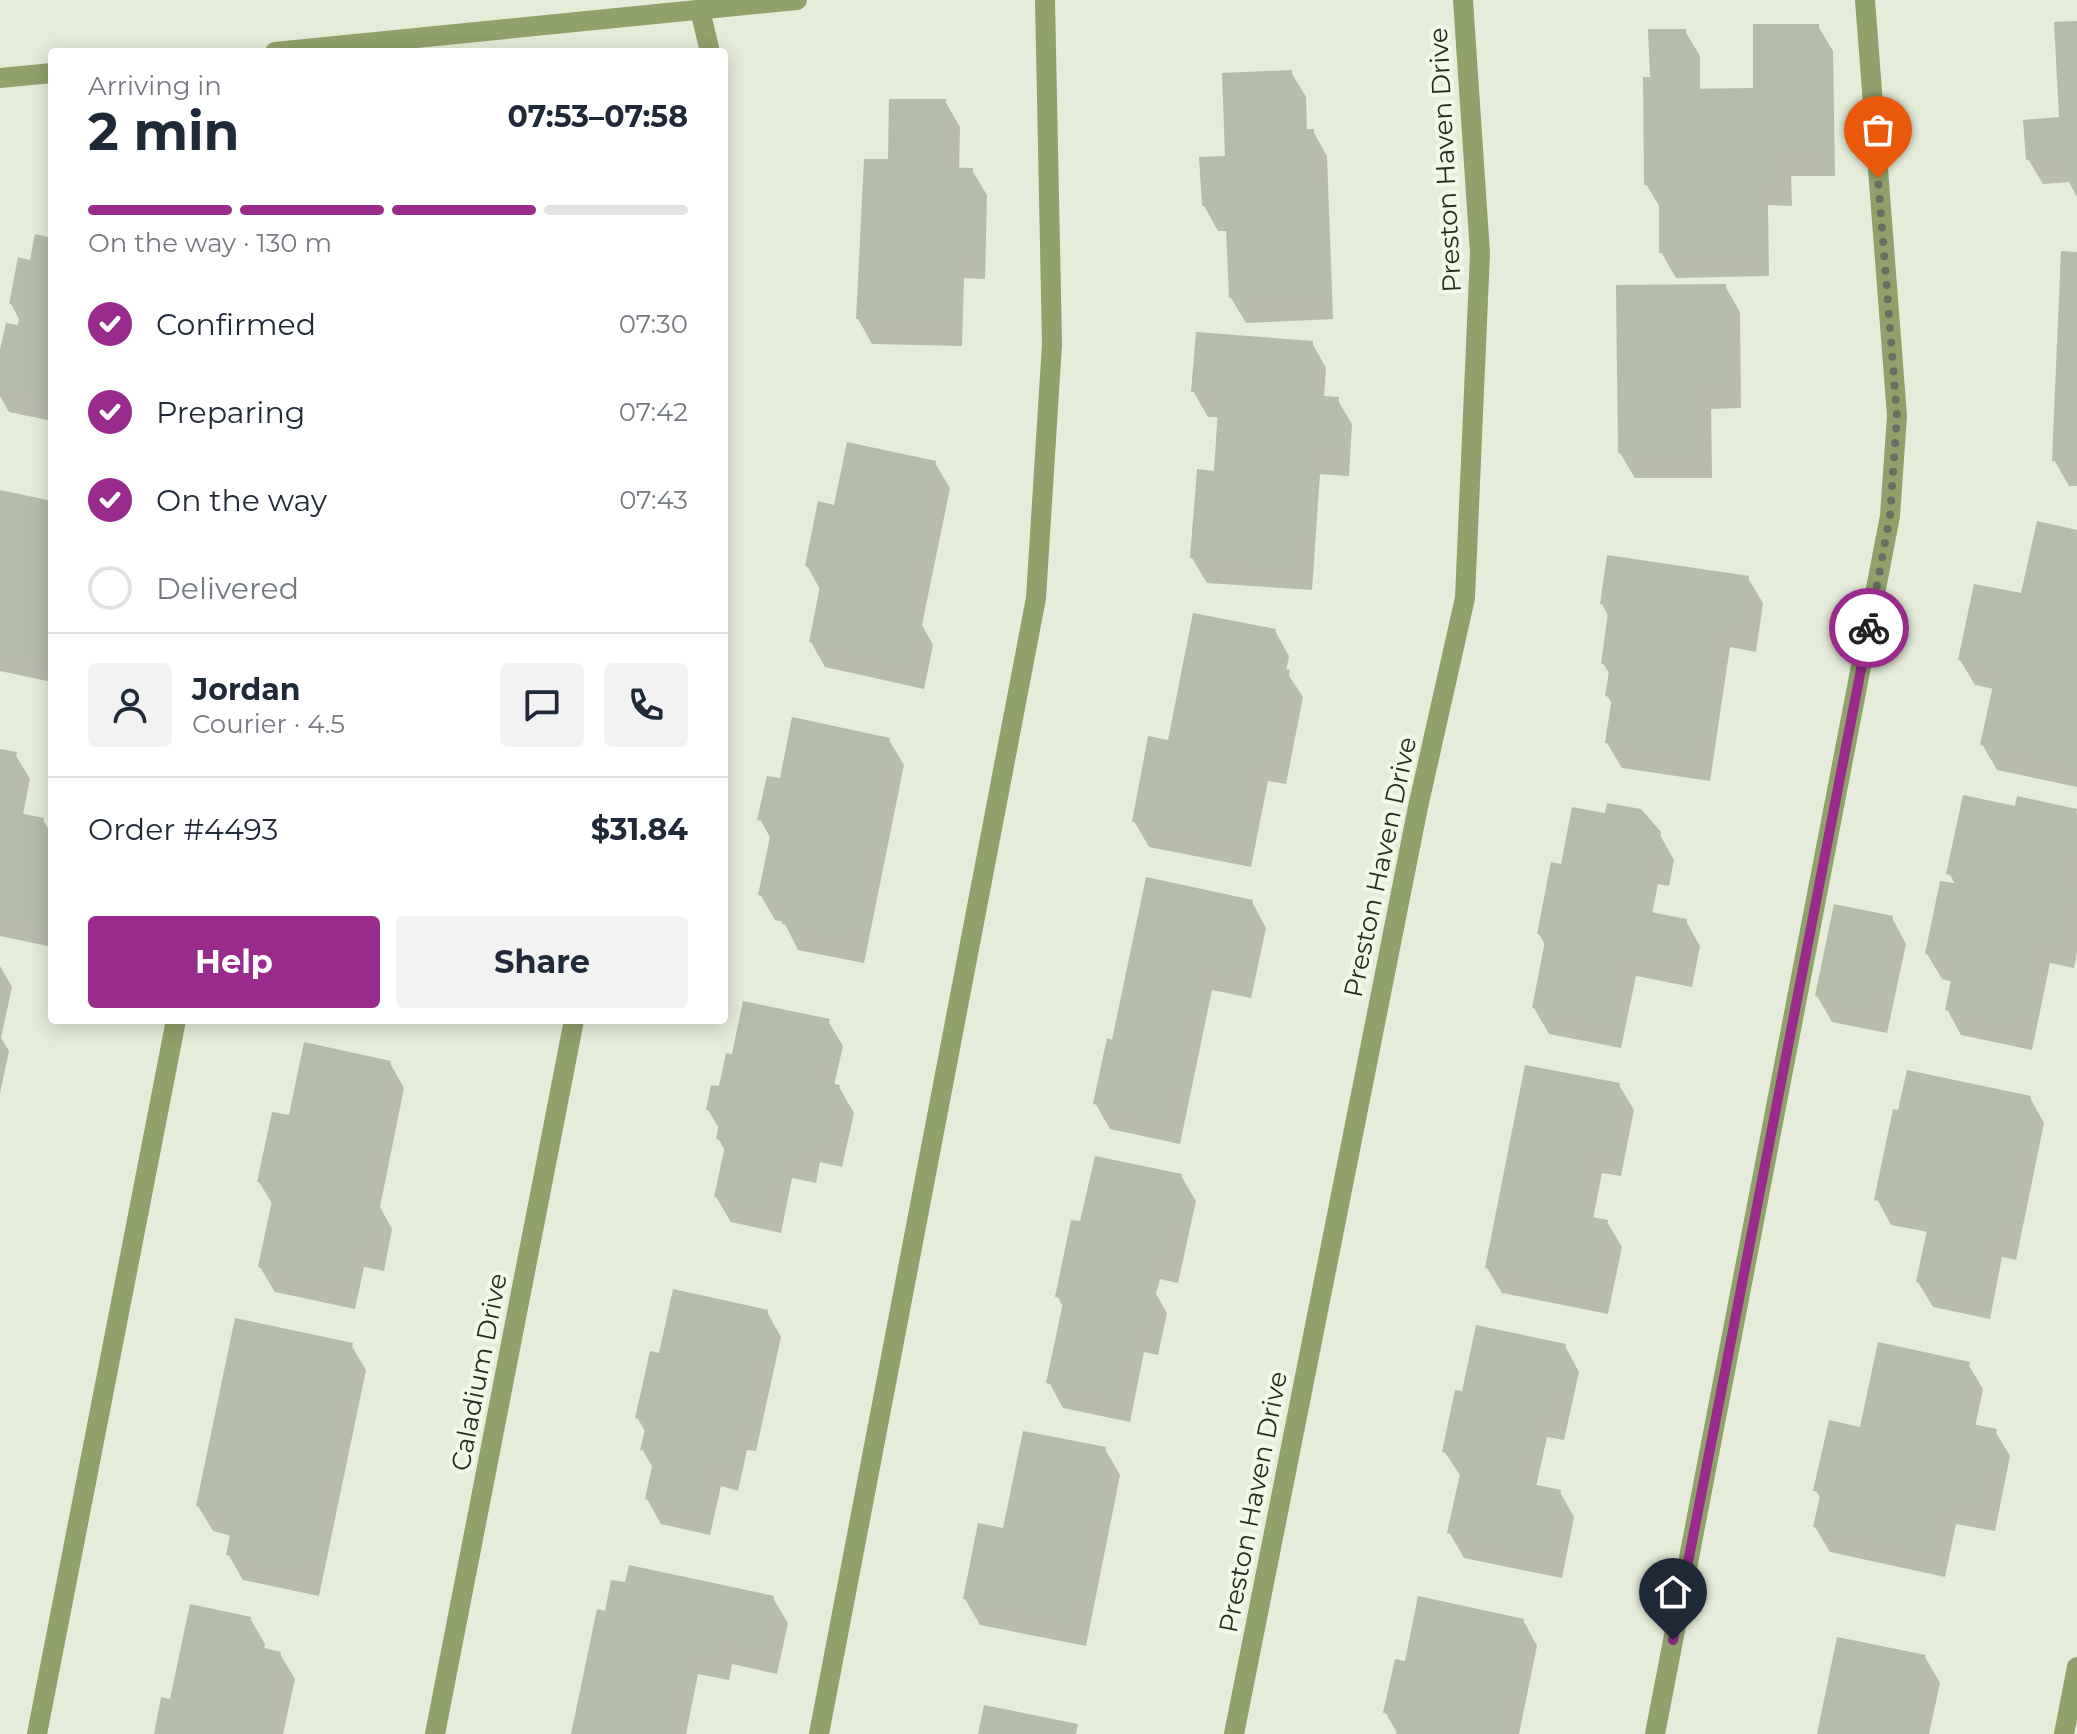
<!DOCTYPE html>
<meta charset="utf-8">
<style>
body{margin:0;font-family:Montserrat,sans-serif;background:#f2f2f3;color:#1f2937;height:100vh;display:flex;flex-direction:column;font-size:30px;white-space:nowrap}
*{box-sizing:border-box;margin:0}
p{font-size:26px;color:#747a83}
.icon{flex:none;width:44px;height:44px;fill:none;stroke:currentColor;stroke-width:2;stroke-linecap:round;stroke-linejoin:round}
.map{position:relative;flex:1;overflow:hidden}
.side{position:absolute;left:48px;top:48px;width:680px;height:976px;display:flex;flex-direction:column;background:#fff;border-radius:8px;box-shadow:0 4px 20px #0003}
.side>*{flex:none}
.pin{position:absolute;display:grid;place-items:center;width:68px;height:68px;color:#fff;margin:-82px -34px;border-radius:50% 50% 50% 0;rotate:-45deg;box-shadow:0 0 8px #0007}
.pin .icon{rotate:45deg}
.courier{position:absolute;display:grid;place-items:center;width:80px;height:80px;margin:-40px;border:6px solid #982b8c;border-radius:50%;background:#fff;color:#222;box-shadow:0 2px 10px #0007}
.summary em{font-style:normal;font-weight:700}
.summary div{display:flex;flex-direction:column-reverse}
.summary{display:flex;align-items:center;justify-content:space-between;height:136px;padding:0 40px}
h1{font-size:52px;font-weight:700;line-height:60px}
.bar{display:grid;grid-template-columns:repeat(4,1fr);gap:12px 8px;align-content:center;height:96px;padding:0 40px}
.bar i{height:10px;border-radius:6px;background:#e0e1e3}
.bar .selected{background:#982b8c}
.bar p{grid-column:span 4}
.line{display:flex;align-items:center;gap:20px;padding:0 40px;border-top:2px solid #e0e1e3}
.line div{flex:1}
.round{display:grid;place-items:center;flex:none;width:84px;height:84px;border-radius:8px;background:#f2f2f3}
ol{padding:0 40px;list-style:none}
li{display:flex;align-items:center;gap:24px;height:88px}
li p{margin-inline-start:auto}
li .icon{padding:8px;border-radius:50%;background:#982b8c;color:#fff;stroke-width:4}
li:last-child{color:#747a83}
li i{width:44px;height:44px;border:4px solid #e0e1e3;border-radius:50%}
.primary-button{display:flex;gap:16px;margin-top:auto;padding:16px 40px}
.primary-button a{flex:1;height:92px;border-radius:8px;background:#982b8c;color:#fff;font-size:32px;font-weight:700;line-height:92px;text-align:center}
.primary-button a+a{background:#f2f2f3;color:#1f2937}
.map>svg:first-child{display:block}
.shadow{fill:#0003}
.building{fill:#b5bca9}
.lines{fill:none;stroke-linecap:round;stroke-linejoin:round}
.minor{stroke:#90a16c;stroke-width:20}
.done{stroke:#6a6f63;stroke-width:8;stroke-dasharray:0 14.4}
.route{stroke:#982b8c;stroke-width:10}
.labels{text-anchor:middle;stroke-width:8;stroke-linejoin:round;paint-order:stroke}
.street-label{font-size:26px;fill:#282b23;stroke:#f2f9e6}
</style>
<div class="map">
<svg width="2077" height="1734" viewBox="0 0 2077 1734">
<rect width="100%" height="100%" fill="#e5ecd9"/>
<g class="shadow">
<polygon points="2077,23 2077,197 2069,182 2043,184 2028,159 2062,119"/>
<polygon points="1818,26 1833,51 1835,176 1791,176 1792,206 1768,205 1769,276 1676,278 1661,252 1661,209 1646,184 1652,79 1685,31 1700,56 1700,91 1755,90"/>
<polygon points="1291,72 1306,97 1307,131 1313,131 1327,156 1333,319 1246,323 1231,298 1229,231 1218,231 1204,206 1228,158"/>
<polygon points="945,101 960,127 959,169 972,170 987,195 985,279 964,278 962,346 872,344 858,319 890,161"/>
<polygon points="52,240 52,421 9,412 0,396 0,360 20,321 11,304 32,262"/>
<polygon points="2077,254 2077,486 2069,486 2054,460"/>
<polygon points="1725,286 1740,312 1741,408 1711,409 1712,478 1635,478 1620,453"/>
<polygon points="1312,343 1326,368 1324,398 1337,399 1352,424 1349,476 1320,474 1312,590 1207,583 1192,558 1216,473 1220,417 1208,417 1193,391"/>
<polygon points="935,463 950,488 922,625 933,645 924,689 825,667 811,642 821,591 807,566 835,507"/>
<polygon points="0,492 52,503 52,682 0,671"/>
<polygon points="2077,532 2077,787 1997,770 1982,744 1994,689 1975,685 1960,660 2023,596"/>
<polygon points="1748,578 1763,603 1756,652 1730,647 1710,781 1622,768 1607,743 1613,705 1607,696 1610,675 1603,663 1609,617 1602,604"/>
<polygon points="1275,631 1289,656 1286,671 1303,697 1286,784 1268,781 1251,867 1149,847 1134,821 1169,742"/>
<polygon points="889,740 904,765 864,963 798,950 784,922 775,920 760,894 771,839 760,819 782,781"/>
<polygon points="0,751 15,754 30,779 23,815 43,820 52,836 52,947 0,936"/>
<polygon points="2016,808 2077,813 2077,952 2074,968 2050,963 2032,1050 1961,1035 1947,1009 1953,982 1942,979 1927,954 1956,886 1949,873"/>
<polygon points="1659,833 1674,860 1669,886 1658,884 1652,914 1686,921 1700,946 1692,987 1636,976 1621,1048 1549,1034 1534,1008 1546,946 1539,934 1563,866"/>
<polygon points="1252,902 1266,928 1251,998 1212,990 1180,1144 1110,1129 1095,1103 1114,1042"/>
<polygon points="1892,918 1906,944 1887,1033 1832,1022 1817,996"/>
<polygon points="0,966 12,987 1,1038 9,1051 0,1093"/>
<polygon points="828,1021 843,1046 834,1086 839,1087 854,1113 842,1167 820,1162 816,1183 792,1178 781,1233 731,1222 716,1197 725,1151 718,1138 720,1130 708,1110 734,1056"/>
<polygon points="390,1063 404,1088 380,1207 392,1229 384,1271 364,1267 355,1309 275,1292 260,1267 273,1205 259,1182 290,1118"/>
<polygon points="1619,1085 1634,1110 1621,1176 1602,1173 1593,1219 1607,1222 1622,1247 1608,1314 1502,1293 1487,1268"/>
<polygon points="2030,1098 2044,1123 2016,1260 2002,1257 1990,1319 1933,1307 1918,1282 1928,1232 1891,1225 1877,1199"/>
<polygon points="1181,1176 1196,1201 1178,1283 1160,1279 1156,1294 1167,1313 1158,1355 1144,1352 1130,1422 1063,1408 1049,1382 1064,1308 1057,1296 1082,1224"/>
<polygon points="767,1312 781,1337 756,1451 747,1450 738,1491 721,1486 710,1535 661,1524 647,1499 653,1468 642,1449 646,1433 637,1417 661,1355"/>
<polygon points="351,1345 366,1370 319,1596 243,1580 228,1554 232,1536 213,1531 198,1506"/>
<polygon points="1565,1346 1579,1372 1564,1440 1547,1437 1536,1487 1560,1492 1574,1517 1562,1578 1464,1558 1449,1532 1461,1477 1444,1451 1464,1394"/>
<polygon points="1968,1364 1983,1389 1975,1427 1995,1431 2010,1456 1995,1531 1956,1524 1945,1577 1830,1552 1815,1527 1821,1500 1816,1490 1862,1429"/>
<polygon points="1105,1449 1120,1475 1086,1646 980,1625 965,1599 1005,1531"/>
<polygon points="773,1598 788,1623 777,1674 732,1664 729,1680 698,1674 686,1734 573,1734 606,1613"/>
<polygon points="250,1618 265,1644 264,1650 280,1654 295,1679 283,1734 156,1734 171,1701"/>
<polygon points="1523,1620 1537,1646 1519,1734 1398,1734 1385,1712 1406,1663"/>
<polygon points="1925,1657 1940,1683 1929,1734 1819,1734"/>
</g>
<g class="building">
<polygon points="2077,21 2077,179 2065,180 2063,157 2026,160 2023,120 2059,117 2054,22"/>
<polygon points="1753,24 1819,24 1821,151 1778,151 1778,181 1754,181 1756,252 1659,253 1659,184 1644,185 1643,77 1650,77 1648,29 1686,29 1687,89 1753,88"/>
<polygon points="1292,70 1294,130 1314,129 1320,294 1229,298 1225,205 1202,206 1199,157 1225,156 1222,73"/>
<polygon points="889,99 946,99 945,167 973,168 971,254 951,253 949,321 856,319 864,159 888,159"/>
<polygon points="35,234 52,238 52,400 0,389 0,350 6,323 18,325 21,306 9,304 18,257 30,260"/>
<polygon points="2061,251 2077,252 2077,462 2052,461"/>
<polygon points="1726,284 1727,383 1697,384 1698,453 1618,453 1616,285"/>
<polygon points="1196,332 1313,341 1308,395 1339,397 1335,451 1306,449 1298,566 1190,558 1197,469 1214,471 1219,393 1191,392"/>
<polygon points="847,442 936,461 905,615 920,618 910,664 809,642 823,571 805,566 818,501 834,505"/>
<polygon points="0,490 52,501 52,660 0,649"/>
<polygon points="2037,521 2077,530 2077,765 1980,745 1994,681 2004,683 2006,670 1958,660 1974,584 2021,593"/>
<polygon points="1607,555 1749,576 1742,627 1717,623 1697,757 1605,743 1612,697 1605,696 1610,665 1601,664 1609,605 1600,604"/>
<polygon points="1193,613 1276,629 1269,665 1290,670 1272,760 1254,756 1237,842 1132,822 1148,736 1168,740"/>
<polygon points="792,717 890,738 850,938 782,924 786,900 758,895 773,822 757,820 767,776 780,778"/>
<polygon points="0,749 17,752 5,810 44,818 38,851 52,854 52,925 0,915"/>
<polygon points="1963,795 2015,806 2017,796 2077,809 2062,883 2072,886 2060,944 2036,938 2018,1026 1945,1010 1955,960 1925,954 1940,881 1954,883 1956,876 1946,874"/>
<polygon points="1607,803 1641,809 1661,832 1655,861 1644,859 1635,909 1687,919 1679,962 1622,951 1607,1023 1532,1008 1546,936 1537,934 1551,862 1561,864 1572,807 1605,813"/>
<polygon points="1146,877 1253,900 1237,974 1198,966 1166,1119 1093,1104 1107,1038 1112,1040"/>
<polygon points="1834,904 1893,916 1873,1008 1815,996"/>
<polygon points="743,1001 830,1019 816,1080 840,1085 828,1142 807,1138 803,1158 778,1154 767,1208 714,1197 726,1141 716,1139 721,1113 706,1110 711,1085 719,1086 726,1053 732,1054"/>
<polygon points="304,1042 391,1061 362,1199 379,1202 370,1246 350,1242 341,1285 258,1267 275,1186 257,1182 272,1112 289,1115"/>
<polygon points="1525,1065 1620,1083 1607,1152 1588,1148 1576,1214 1608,1220 1594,1289 1485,1268"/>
<polygon points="1907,1070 2031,1096 2002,1235 1989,1233 1976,1294 1916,1282 1931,1211 1874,1200 1893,1109 1898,1110"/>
<polygon points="1095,1156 1182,1174 1164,1259 1146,1255 1139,1283 1154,1286 1144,1331 1131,1328 1116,1398 1046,1383 1064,1298 1055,1297 1071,1220 1080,1221"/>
<polygon points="673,1289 768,1310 742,1427 733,1425 724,1466 707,1462 696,1511 645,1499 655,1452 640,1450 647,1421 635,1418 650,1351 659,1353"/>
<polygon points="235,1318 353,1343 305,1572 226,1555 234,1515 196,1506"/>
<polygon points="1476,1325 1566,1344 1550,1416 1533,1413 1518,1481 1561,1490 1548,1554 1447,1533 1464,1456 1442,1452 1455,1390 1462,1391"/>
<polygon points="1878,1342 1970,1362 1957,1421 1997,1429 1981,1507 1942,1499 1931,1552 1813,1527 1821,1492 1813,1491 1829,1420 1860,1427"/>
<polygon points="1023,1431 1106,1447 1072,1621 963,1599 978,1523 1003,1528"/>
<polygon points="629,1565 774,1596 763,1649 718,1639 715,1656 684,1650 666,1734 571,1734 597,1609 605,1611 611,1580 625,1582"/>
<polygon points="1418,1596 1524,1619 1500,1734 1396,1734 1399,1716 1383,1713 1395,1659 1405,1661"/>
<polygon points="190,1604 251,1617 246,1644 281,1652 264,1734 154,1734 161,1697 170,1699"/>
<polygon points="1837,1637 1926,1655 1910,1734 1817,1734"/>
<polygon points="984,1705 1078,1724 1076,1734 978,1734"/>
</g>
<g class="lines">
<g class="minor">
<polyline points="700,10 710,52"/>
<polyline points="275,52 797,0"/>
<polyline points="0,78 52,73"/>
<polyline points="37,1734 176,1020"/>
<polyline points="435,1734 574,1020"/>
<polyline points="819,1734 1036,598 1052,344 1045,0"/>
<polyline points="1234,1734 1418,807 1465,598 1480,253 1463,0"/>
<polyline points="1655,1734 1890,516 1897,416 1865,0"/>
<polyline points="2064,1734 2077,1667"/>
</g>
</g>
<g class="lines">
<polyline class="done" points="1869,628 1890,516 1897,416 1878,178"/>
<polyline class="route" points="1673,1640 1869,628"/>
</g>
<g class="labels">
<g class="street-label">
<text transform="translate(1445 160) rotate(-93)" y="9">Preston Haven Drive</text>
<text transform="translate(1380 867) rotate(-78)" y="9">Preston Haven Drive</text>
<text transform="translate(479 1372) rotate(-79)" y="9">Caladium Drive</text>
<text transform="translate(1253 1502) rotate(-79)" y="9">Preston Haven Drive</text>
</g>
</g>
</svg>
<div class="pin" style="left:1878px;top:178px;background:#ea580c"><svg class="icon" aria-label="bag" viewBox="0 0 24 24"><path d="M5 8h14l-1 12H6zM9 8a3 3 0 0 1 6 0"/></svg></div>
<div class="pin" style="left:1673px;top:1640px;background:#1f2937"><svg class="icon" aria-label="home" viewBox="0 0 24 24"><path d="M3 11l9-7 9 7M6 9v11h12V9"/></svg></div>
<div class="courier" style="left:1869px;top:628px"><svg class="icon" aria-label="bike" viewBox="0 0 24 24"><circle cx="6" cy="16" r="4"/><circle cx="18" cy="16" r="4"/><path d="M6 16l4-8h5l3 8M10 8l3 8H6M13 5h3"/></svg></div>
<section class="side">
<div class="summary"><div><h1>2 min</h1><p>Arriving in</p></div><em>07:53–07:58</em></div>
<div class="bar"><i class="selected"></i><i class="selected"></i><i class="selected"></i><i></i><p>On the way · 130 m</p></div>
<ol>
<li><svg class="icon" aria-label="check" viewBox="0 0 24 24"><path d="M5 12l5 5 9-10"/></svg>Confirmed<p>07:30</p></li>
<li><svg class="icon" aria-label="check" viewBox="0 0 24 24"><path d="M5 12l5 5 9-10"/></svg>Preparing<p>07:42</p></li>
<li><svg class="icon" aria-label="check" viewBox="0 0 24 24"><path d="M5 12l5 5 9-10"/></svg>On the way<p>07:43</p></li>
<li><i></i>Delivered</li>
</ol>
<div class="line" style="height:144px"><a class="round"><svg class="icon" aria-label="person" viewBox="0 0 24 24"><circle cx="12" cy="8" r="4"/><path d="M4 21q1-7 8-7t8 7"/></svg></a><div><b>Jordan</b><p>Courier · 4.5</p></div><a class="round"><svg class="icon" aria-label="chat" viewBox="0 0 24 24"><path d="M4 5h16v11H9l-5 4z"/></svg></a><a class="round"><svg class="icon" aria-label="phone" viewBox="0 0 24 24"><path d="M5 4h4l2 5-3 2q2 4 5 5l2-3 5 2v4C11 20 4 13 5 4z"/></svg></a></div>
<div class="line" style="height:104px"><div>Order #4493</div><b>$31.84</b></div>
<div class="primary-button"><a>Help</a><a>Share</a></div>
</section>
</div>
